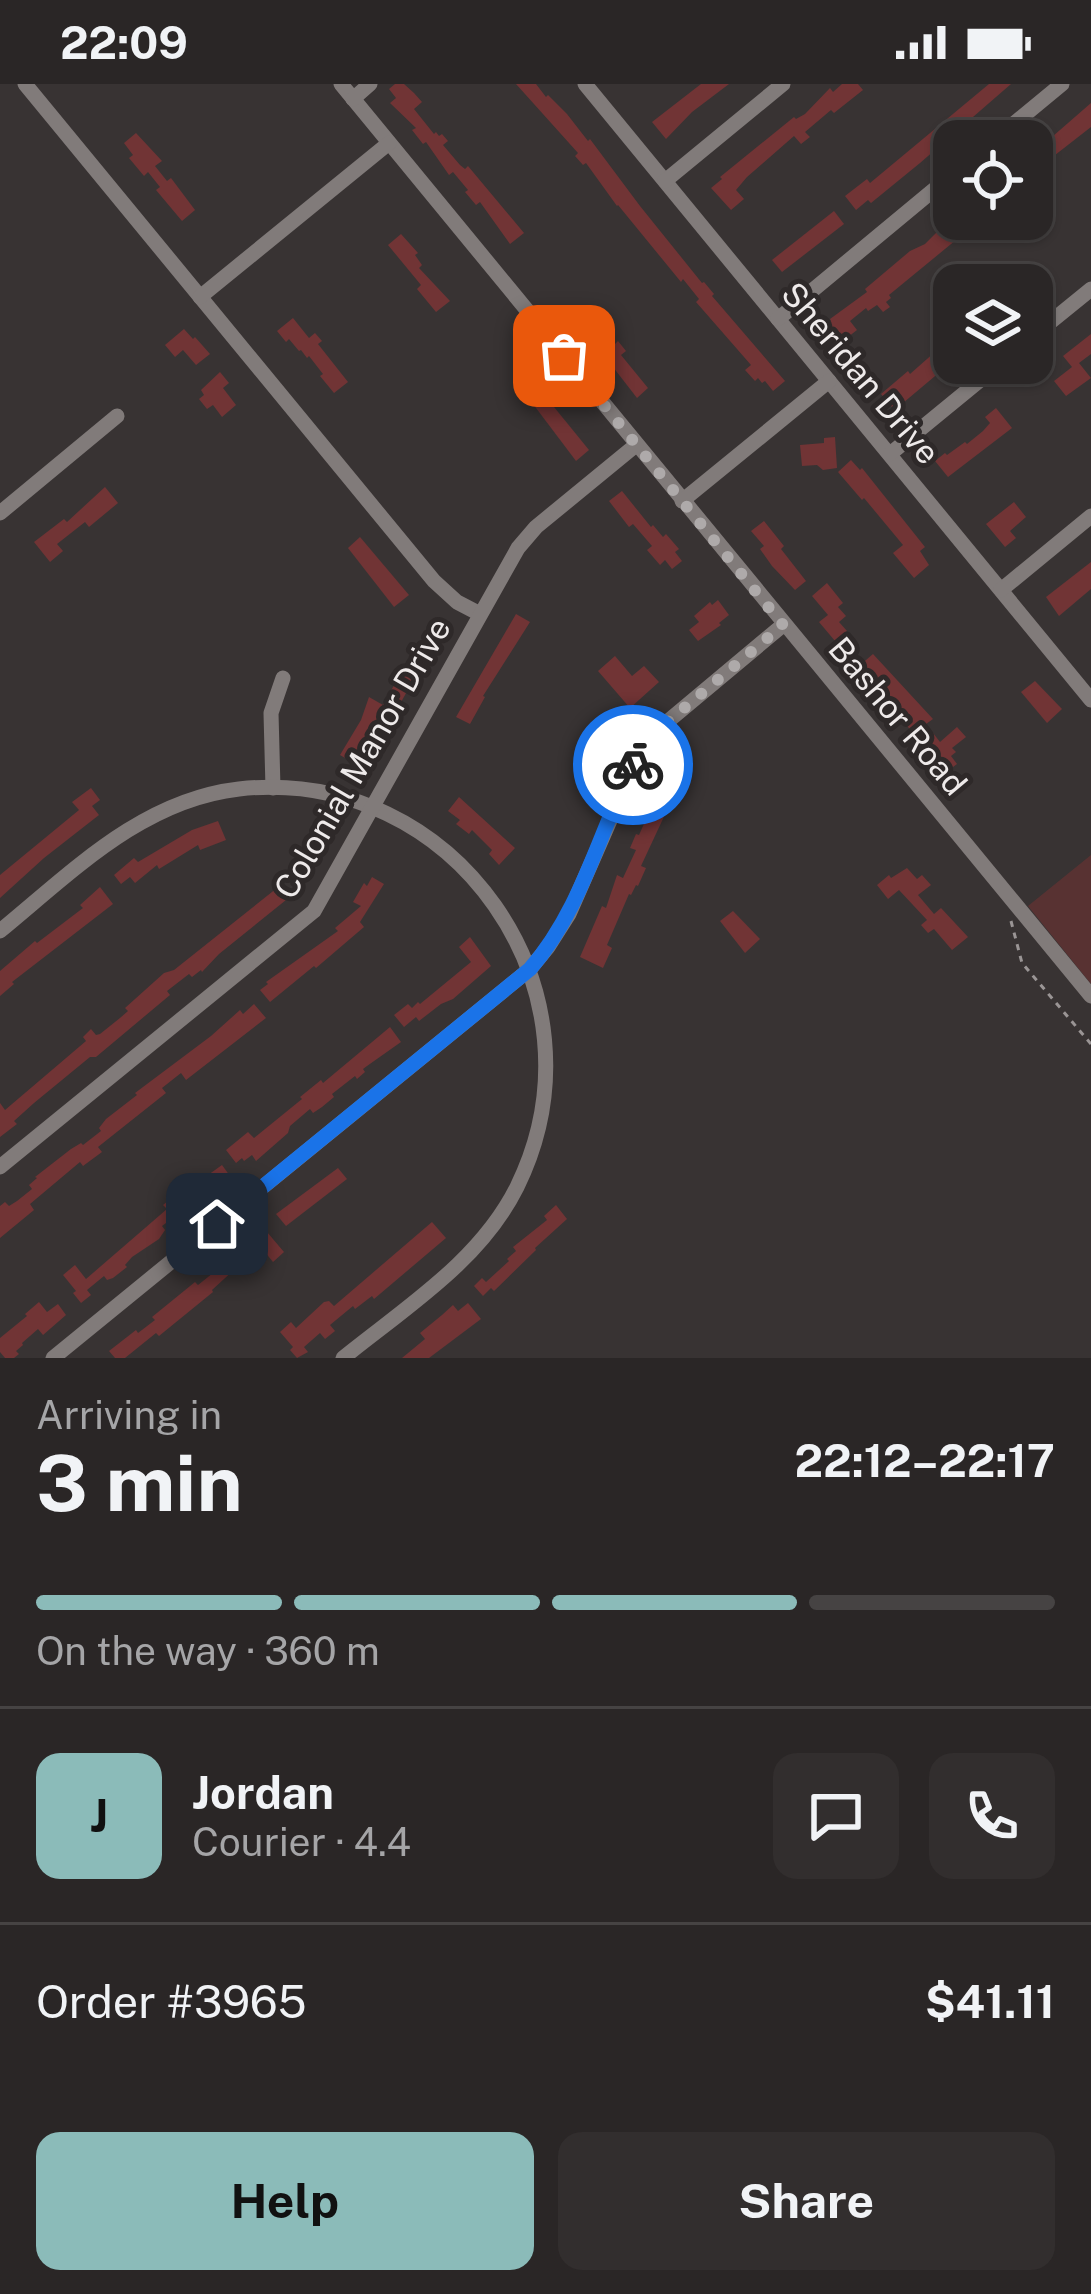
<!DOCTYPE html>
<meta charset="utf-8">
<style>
body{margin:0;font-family:"Public Sans",sans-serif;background:#322e2e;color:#f1f3f6;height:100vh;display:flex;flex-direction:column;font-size:45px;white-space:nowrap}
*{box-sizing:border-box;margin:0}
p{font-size:39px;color:#a5a5a7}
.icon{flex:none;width:66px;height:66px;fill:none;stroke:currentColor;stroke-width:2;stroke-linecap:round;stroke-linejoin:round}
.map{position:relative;height:1274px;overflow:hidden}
.side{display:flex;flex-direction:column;background:#2a2626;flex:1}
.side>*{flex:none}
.buttons{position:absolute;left:933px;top:36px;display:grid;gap:24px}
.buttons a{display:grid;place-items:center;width:120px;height:120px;border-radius:24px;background:#2a2626;box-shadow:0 3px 9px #0004,0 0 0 3px #464343;font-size:60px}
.pin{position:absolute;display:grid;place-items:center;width:102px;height:102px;color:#fff;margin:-51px;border-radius:24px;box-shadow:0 6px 18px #0006}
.courier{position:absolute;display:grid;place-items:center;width:120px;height:120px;margin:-60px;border:9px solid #1a73e8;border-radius:50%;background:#fff;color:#222;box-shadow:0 3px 15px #0007}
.headline em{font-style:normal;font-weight:700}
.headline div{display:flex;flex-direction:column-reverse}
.headline{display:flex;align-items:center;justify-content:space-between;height:204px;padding:0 36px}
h1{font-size:78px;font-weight:700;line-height:90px}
.bar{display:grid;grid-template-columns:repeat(4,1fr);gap:18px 12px;align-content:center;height:144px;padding:0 36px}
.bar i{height:15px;border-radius:9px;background:#464343}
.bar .current{background:#8bbbb9}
.bar p{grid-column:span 4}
.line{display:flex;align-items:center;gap:30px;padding:0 36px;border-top:3px solid #464343}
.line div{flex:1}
.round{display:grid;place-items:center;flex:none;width:126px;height:126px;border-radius:24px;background:#322e2e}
.cta{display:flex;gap:24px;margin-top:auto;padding:24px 36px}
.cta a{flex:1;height:138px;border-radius:24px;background:#8bbbb9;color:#111;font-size:48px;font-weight:700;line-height:138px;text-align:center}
.cta a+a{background:#322e2e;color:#f1f3f6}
.status{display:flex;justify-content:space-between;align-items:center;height:84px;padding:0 60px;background:#2a2626;direction:ltr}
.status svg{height:33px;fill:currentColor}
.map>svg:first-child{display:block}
.green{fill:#583232}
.building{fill:#713435}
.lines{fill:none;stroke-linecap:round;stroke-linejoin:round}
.path{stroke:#9a9595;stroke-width:3;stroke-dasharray:6 6;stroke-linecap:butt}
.minor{stroke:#817b7a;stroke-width:15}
.done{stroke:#aeaaaa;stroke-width:12;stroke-dasharray:0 21.6}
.route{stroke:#1a73e8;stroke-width:15}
.labels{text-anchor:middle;stroke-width:10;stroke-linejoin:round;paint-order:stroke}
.street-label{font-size:33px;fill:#eeeaea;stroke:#2e2929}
</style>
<div class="status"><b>22:09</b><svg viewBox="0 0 49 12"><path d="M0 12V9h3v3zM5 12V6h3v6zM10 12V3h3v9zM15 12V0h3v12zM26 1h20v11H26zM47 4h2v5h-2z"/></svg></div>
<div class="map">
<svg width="1091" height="1274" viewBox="0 0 1091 1274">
<rect width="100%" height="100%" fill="#383333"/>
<polygon class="green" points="1091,771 1091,900 1028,822"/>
<g class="building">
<polygon points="395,0 404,0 414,9 422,18 414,25 434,50 436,48 439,52 442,50 448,57 443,61 460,81 465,85 468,82 524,149 510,160 480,118 476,121 465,108 468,106 453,88 449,91 426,58 423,60 412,46 416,44 390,19 396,14 389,5"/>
<polygon points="516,0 536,0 546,13 548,11 567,30 588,57 590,55 640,122 702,199 704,198 714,210 712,212 785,297 773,307 765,297 762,299 758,294 755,297 745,286 751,281 696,218 699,215 683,195 681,198 618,121 617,122 586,79 583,81 575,72 578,69"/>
<polygon points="701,0 729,0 692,28 666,55 652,38"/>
<polygon points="842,0 858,0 863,6 834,29 831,26 805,48 810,53 801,60 794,52 747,93 736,106 744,115 731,126 711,104 722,95 720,93 794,33 796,35 805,30 830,4 833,8"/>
<polygon points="989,0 1011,0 920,79 871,119 868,116 856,126 845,112 867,95 870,99"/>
<polygon points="1091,19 1091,43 1032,89 1032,60 1037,66"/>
<polygon points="136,49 162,77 155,82 167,97 171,94 195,126 182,137 156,106 160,103 148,88 144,92 129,74 133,71 124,59"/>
<polygon points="834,127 844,140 782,188 772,176"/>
<polygon points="950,135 967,135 973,142 889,211 891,214 886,218 890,223 883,228 877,221 868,227 866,224 850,237 857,246 848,253 851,257 844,263 826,241 831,237 830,235 867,208 865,205 910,167 925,160"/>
<polygon points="401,150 418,169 415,171 422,181 419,184 450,217 436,228 417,205 421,201 388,161"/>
<polygon points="293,234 309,254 315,249 322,257 318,260 348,298 334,309 320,292 323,290 309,272 307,274 301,266 299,267 289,255 286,258 277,247"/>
<polygon points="184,245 193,255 195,253 210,270 196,281 183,266 175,273 165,261"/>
<polygon points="1091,250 1091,270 1079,279 1091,294 1066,312 1054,297 1072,283 1063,272"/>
<polygon points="610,256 614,261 618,257 626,267 621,271 648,304 637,314 599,265"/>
<polygon points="944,260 954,271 947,282 903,319 901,316 892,323 881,310 908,287 910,290"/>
<polygon points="220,288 229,299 223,304 236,321 222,333 213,321 207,325 199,315 204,311 201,306"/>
<polygon points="541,307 589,366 576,377 530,316"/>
<polygon points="996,324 1012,344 948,393 935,377 945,369 947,371 965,358 967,360 983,347 990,339 985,333"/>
<polygon points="835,353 837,384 823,386 817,381 802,382 800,361 824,359 824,354"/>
<polygon points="851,376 860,386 862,384 925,463 920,467 929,481 914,494 893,469 903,461 864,414 862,416 838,388"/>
<polygon points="105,403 118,419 89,443 85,438 57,460 63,467 50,478 34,458 64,435 67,438"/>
<polygon points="622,407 651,443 653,441 663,453 666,450 679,465 675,468 682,477 672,485 665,476 660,481 647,466 652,462 633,440 629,443 609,417"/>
<polygon points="1014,418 1026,433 1010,447 1016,454 1005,463 986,440"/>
<polygon points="764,437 784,462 781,465 806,497 795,506 772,482 760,465 764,462 751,447"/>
<polygon points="360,453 409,511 394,523 348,464"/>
<polygon points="1091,478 1091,505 1059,532 1046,513"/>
<polygon points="827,499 843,519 838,523 846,532 839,538 847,547 835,557 819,538 828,531 812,512"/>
<polygon points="718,516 729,531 719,539 721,541 698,557 689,546 699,538 694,532 710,518 712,521"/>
<polygon points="516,530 530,538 483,612 485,613 470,640 456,633"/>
<polygon points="873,570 933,635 926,640 940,658 957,643 966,653 952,664 956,668 951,672 957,680 945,689 859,582"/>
<polygon points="615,572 632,592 644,582 659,598 630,624 598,587"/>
<polygon points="408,576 421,583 416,592 418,593 412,604 410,602 390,638 380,633 368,654 377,659 370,670 365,668 357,681 340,671 361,636 369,613 383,621"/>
<polygon points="1035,597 1062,625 1047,639 1021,608"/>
<polygon points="667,687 682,694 641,782 646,784 638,802 636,801 631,811 629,810 607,861 612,864 603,884 580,873 602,822 606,824 617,791 623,794 636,766 630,764 636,750 639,751 652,722 654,710"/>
<polygon points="91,704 100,716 92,722 99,731 44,774 0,814 0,791 79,726 72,718"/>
<polygon points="459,713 515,764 499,781 489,770 492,766 472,746 469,750 456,740 460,736 448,727"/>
<polygon points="218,737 226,756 200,766 198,761 159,785 157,781 135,799 130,793 121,800 114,791 134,774 138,778 192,746"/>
<polygon points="907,784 917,795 922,791 931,801 918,811 934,830 941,824 968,853 952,866 934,845 928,849 921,841 927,836 899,806 888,815 877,801 889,791 891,794"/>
<polygon points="372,793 384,800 360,838 364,843 316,884 314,882 270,918 260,906 268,900 266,898 338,847 335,844 361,822 353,818 364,799 367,802"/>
<polygon points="100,803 113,820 12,898 14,900 0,912 0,887 35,857 37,859 83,824 80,821"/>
<polygon points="277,804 286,816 219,870 202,888 201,886 192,893 189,890 167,907 170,911 96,973 90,973 34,1019 14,1037 17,1040 0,1053 0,1019 5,1026 86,957 83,953 91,945 96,951 100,950 120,934 128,927 125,924 164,889 174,886"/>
<polygon points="733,827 760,855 745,869 720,837"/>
<polygon points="470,853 491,882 453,915 441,920 419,937 416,933 404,943 394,931 408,920 412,924 418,918 420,920 471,878 459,863"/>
<polygon points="254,920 266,934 186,996 181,989 162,1004 166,1009 98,1063 102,1068 83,1082 80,1078 30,1120 34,1126 0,1154 0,1122 5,1118 9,1122 17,1117 32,1105 29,1101 37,1094 35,1093 71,1065 81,1059 83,1061 101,1047 99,1044 106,1035 137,1011 135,1009 211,952 240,926 243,930"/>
<polygon points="390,943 401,958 367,982 363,985 365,988 357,995 355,992 332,1010 334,1013 322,1023 313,1029 310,1025 290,1042 288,1049 256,1077 252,1071 244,1077 242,1074 236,1079 226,1066 248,1048 254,1054 302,1015 300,1013 321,996 323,999"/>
<polygon points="222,1081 230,1092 224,1096 227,1099 190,1130 186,1124 162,1142 165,1146 159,1155 132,1173 125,1181 127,1183 113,1194 107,1196 104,1192 87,1206 91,1211 81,1219 73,1209 76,1207 63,1191 75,1181 86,1195 167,1125 163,1121 178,1109 180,1112 187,1106 190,1110 210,1094 208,1091"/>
<polygon points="338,1084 347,1095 286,1142 276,1130"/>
<polygon points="556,1121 567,1135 535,1164 536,1166 494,1207 491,1204 483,1212 474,1202 482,1194 486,1198 509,1177 507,1175 516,1167 513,1163 547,1136 544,1132"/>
<polygon points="432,1138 446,1154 374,1215 372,1212 355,1225 353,1222 330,1241 335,1247 325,1255 320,1249 304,1263 308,1268 297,1274 290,1266 293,1263 280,1248 291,1238 296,1244 324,1218 329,1217 334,1222"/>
<polygon points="258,1147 262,1152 267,1148 284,1168 273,1178 260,1162 212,1206 213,1208 159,1252 156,1249 125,1274 115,1274 109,1267 136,1246 138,1249 155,1236 152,1233 195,1198 198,1201 213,1189 210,1186"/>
<polygon points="39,1218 47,1228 58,1220 66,1231 43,1251 38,1245 22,1259 23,1261 16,1267 19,1270 14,1274 5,1274 0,1268 0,1254 27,1232 25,1230"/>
<polygon points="468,1219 481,1235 429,1274 402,1274 425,1255 420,1249 442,1231 453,1221 458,1227"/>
</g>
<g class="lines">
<polyline class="path" points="1011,837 1022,879 1091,960"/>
<g class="minor">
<polyline points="25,0 434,497 457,518 480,530"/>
<polyline points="341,0 1091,912"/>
<polyline points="585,0 1091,616"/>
<polyline points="353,15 370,0"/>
<polyline points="993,57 1062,0"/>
<polyline points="665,97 783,0"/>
<polyline points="200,213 389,59"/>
<polyline points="778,235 954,89"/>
<polyline points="1032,253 1091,205"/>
<polyline points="890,370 1001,279"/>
<polyline points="682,417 829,297"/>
<polyline points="0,429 117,332"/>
<polyline points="1001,506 1091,432"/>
<polyline points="273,704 271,629 283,594"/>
<path d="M 0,847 C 72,788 142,716 239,705 C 455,681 613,908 517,1103 C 480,1177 406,1223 343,1274"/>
<polyline points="0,1083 314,827 518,464 536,443 636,361"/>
<polyline points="53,1274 530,885 548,863 569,830 640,668 667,638 783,541"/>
</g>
</g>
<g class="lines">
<polyline class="done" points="564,272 783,541 651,652 633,681"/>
<path class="route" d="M 217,1140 L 530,885 C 581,827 599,749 633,681"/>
</g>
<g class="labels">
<g class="street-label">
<text transform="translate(861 289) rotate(50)" y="12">Sheridan Drive</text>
<text transform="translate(898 632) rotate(50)" y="12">Bashor Road</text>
<text transform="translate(362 674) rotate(-60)" y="12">Colonial Manor Drive</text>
</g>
</g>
</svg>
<div class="buttons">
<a><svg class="icon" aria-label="locate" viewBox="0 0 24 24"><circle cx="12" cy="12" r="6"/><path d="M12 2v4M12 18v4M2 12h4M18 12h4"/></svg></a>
<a><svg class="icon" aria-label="layers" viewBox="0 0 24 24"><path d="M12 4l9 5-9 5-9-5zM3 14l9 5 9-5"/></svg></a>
</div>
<div class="pin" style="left:564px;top:272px;background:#ea580c"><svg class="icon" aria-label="bag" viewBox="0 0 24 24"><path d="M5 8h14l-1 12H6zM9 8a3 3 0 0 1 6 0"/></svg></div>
<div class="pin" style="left:217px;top:1140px;background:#1f2937"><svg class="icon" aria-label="home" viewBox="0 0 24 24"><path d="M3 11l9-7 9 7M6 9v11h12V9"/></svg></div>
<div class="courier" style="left:633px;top:681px"><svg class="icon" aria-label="bike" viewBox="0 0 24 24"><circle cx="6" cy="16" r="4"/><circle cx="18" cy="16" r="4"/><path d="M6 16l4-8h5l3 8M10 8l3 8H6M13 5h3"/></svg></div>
</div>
<section class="side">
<div class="headline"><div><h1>3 min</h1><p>Arriving in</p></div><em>22:12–22:17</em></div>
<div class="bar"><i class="current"></i><i class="current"></i><i class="current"></i><i></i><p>On the way · 360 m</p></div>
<div class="line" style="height:216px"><b class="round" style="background:#8bbbb9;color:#111">J</b><div><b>Jordan</b><p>Courier · 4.4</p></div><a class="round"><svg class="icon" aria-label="chat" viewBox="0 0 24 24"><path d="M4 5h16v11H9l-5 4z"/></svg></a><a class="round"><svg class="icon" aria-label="phone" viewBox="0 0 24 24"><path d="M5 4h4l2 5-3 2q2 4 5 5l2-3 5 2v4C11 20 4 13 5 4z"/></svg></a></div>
<div class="line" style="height:156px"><div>Order #3965</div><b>$41.11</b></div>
<div class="cta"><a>Help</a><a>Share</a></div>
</section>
